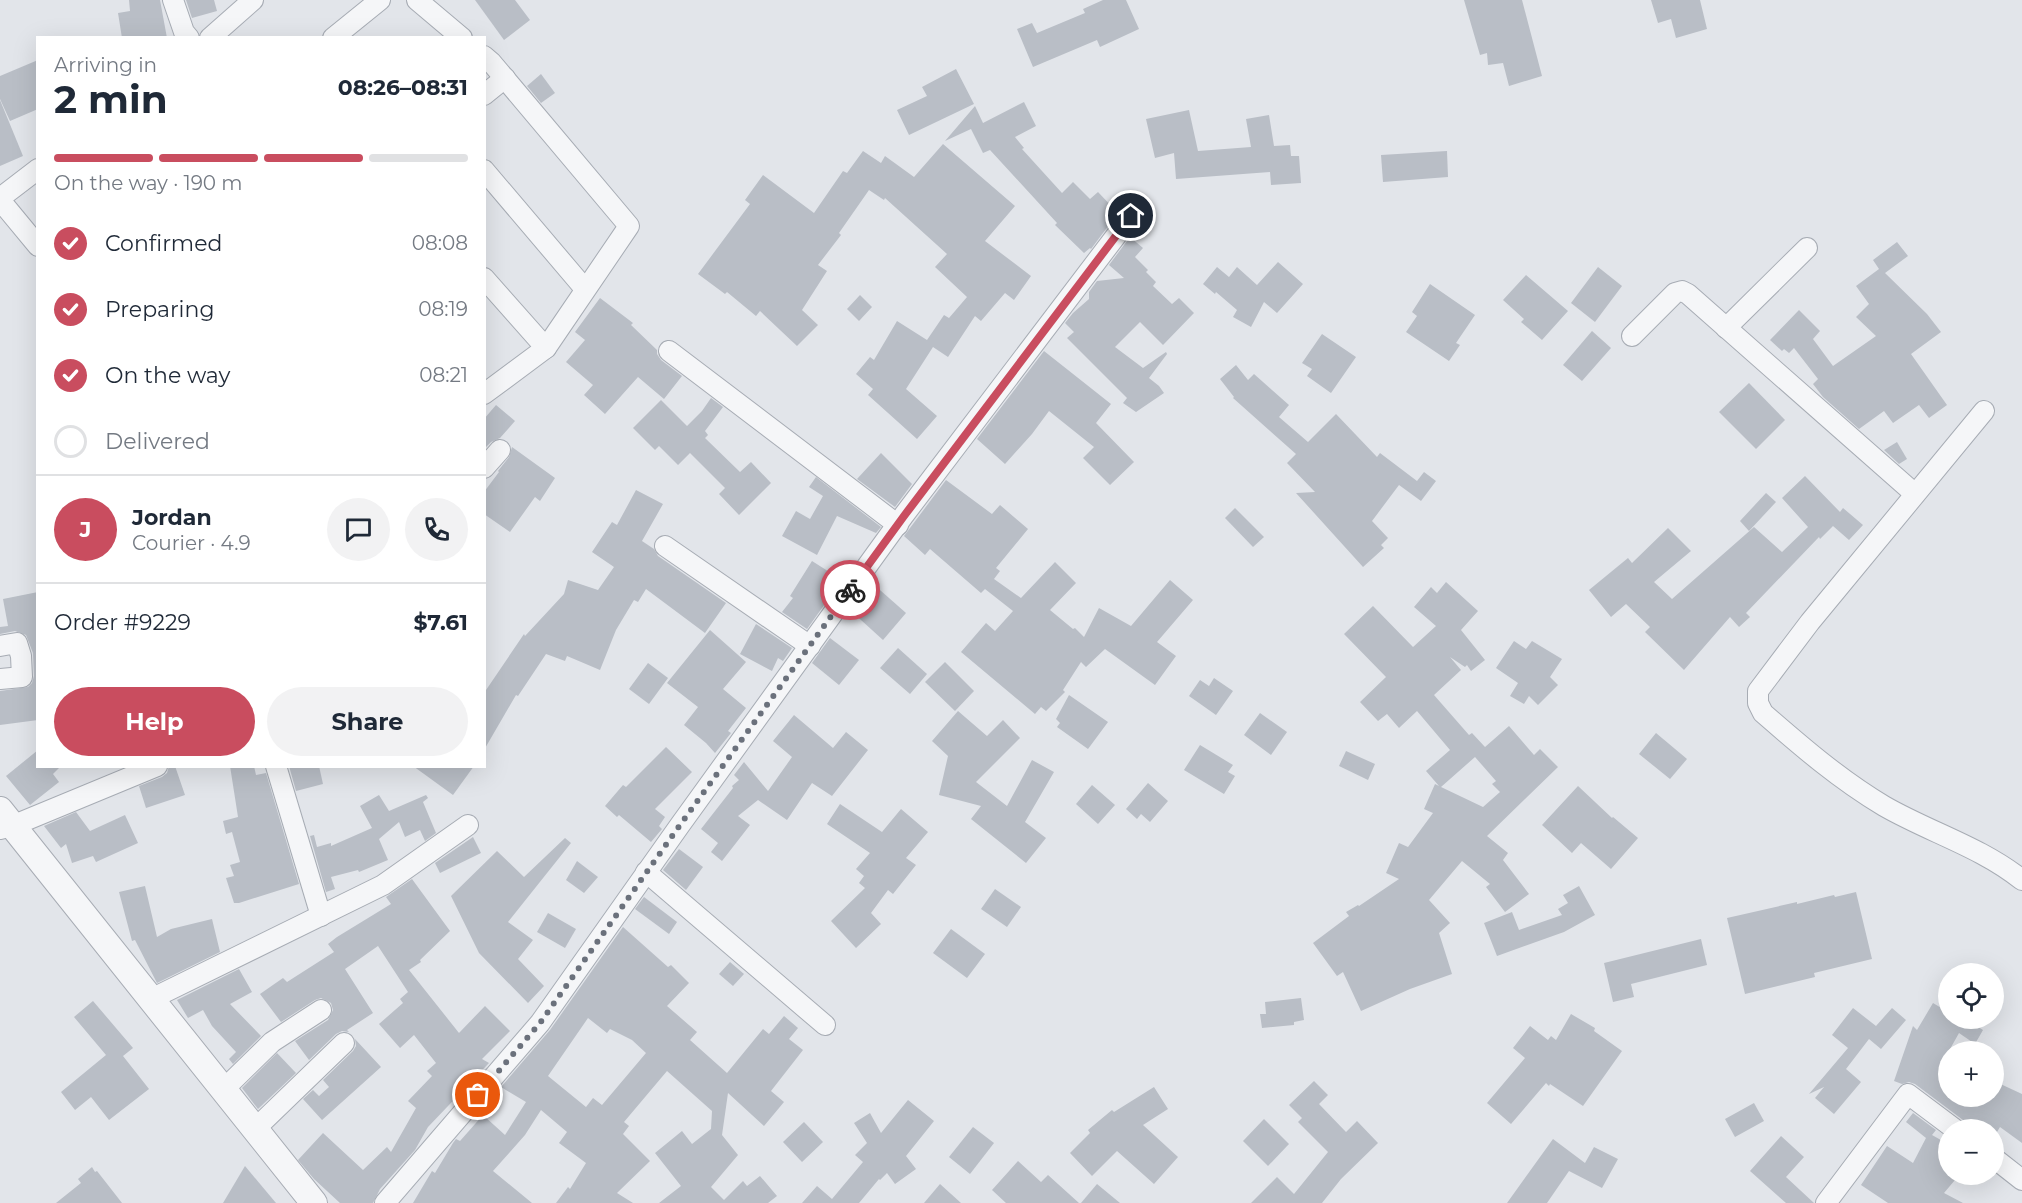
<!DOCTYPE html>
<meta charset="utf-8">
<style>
body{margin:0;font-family:Montserrat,sans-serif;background:#f2f2f3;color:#1f2937;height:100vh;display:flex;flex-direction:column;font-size:22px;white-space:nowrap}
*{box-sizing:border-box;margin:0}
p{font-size:20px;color:#747a83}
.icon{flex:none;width:33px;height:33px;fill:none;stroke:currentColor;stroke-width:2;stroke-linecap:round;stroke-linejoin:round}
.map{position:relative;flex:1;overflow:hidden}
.details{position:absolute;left:36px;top:36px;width:450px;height:732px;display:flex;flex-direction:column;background:#fff;border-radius:0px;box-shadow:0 6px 24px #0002}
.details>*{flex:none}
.tools{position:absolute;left:1938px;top:963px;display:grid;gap:12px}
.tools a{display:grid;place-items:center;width:66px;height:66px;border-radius:50%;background:#fff;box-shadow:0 6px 24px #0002;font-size:30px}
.pin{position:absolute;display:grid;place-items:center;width:51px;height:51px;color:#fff;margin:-26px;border:3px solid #fff;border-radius:50%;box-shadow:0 2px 6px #0007}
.courier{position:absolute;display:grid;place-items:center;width:60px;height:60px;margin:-30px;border:4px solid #c94d5f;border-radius:50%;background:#fff;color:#222;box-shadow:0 2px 8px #0007}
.overview em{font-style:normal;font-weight:700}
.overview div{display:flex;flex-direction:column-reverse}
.overview{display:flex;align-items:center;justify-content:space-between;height:102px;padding:0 18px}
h1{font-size:39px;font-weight:700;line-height:45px}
.bar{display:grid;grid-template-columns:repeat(4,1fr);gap:9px 6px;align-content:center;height:72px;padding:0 18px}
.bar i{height:8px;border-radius:4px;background:#e0e1e3}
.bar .on{background:#c94d5f}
.bar p{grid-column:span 4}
.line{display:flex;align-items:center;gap:15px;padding:0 18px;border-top:2px solid #e0e1e3}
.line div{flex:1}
.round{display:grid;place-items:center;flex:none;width:63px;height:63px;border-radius:32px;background:#f2f2f3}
ol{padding:0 18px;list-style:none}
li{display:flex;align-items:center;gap:18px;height:66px}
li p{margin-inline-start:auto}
li .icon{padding:6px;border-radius:50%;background:#c94d5f;color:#fff;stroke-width:4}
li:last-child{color:#747a83}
li i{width:33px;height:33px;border:3px solid #e0e1e3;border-radius:50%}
.button{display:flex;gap:12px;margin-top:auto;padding:12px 18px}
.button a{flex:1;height:69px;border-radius:36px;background:#c94d5f;color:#fff;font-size:24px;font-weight:700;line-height:69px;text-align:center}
.button a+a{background:#f2f2f3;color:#1f2937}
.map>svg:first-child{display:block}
.building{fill:#b9bec6;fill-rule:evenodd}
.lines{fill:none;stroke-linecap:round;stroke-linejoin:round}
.minor-casing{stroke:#a7acb4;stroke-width:22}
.tertiary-casing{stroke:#a7acb4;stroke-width:28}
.minor{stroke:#f5f6f8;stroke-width:20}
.tertiary{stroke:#f5f6f8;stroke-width:26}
.done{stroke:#6b717c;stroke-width:6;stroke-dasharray:0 10.8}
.route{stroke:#c94d5f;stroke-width:8}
</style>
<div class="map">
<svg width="2022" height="1203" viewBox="0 0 2022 1203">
<rect width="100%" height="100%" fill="#e2e5ea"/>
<g class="building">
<polygon points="129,0 160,0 167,38 122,38 118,13 130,11"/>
<polygon points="186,0 214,0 217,11 192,18"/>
<polygon points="475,0 515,0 530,20 504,40"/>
<polygon points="1103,0 1126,0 1139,29 1100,47 1097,40 1033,67 1017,29 1032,23 1037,33 1085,13 1083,9"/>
<polygon points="1464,0 1522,0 1542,76 1509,86 1503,63 1488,65 1487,53 1480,55"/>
<polygon points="1651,0 1700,0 1707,29 1676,38 1671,19 1658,23"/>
<polygon points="38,60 38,109 10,121 0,99 0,76"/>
<polygon points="956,69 974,104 909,135 897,110 927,96 922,87"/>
<polygon points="541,74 555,93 541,103 527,86"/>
<polygon points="0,100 23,156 0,166"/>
<polygon points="1024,102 1036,126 1015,137 1024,148 1022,149 1062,193 1073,182 1090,199 1098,192 1118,213 1091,249 1090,248 1084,253 1055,225 1057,223 990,150 983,153 971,129 945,141 975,106 983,123"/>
<polygon points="1189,110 1198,151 1251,147 1246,119 1269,115 1274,146 1290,145 1291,156 1299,156 1301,183 1271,185 1270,172 1176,179 1174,153 1155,158 1146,119"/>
<polygon points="943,144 1015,206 985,241 1031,276 1014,300 1005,293 981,321 975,316 948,357 933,347 906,389 937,416 917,439 868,395 873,389 856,374 870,357 874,360 897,321 927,340 944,315 949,318 967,297 935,267 947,254 885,198 884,200 869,190 839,233 841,235 818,265 827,271 802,310 818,325 797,346 760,311 756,316 727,292 725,294 698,274 750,204 745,200 763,175 814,213 843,171 847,173 863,151 881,163 885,156 914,177"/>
<polygon points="1447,151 1448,177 1383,182 1381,155"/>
<polygon points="1130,237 1143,248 1135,257 1148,270 1146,272 1156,282 1153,286 1172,304 1179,298 1194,313 1163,345 1140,322 1115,347 1143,368 1166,352 1167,354 1149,378 1159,386 1164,393 1136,412 1123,403 1127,398 1067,338 1074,332 1065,323 1073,313 1089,299 1089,292 1097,281 1124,278 1109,265"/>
<polygon points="1897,242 1908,256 1885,273 1927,314 1941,332 1911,354 1947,405 1929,418 1919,405 1893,423 1884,411 1859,429 1823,397 1813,384 1818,379 1794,348 1789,353 1784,349 1782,351 1770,340 1799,310 1820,331 1813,339 1833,366 1876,336 1856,317 1869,304 1856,286 1879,269 1873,260"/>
<polygon points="1278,262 1303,284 1277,313 1264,302 1251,327 1233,317 1237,310 1216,292 1215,294 1203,284 1217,267 1229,277 1237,267 1257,285"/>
<polygon points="1598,267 1622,286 1595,322 1571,303"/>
<polygon points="1526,275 1568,311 1542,340 1521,322 1524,319 1503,300"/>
<polygon points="1430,284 1475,315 1456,343 1460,345 1449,361 1406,332 1417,316 1412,312"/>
<polygon points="860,295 872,307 859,321 847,309"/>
<polygon points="600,298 633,323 631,325 657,350 657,354 661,360 682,376 664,399 638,377 605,414 584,395 593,385 566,362 585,340 575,332"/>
<polygon points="1592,331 1611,348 1582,381 1563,365"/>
<polygon points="1322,334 1356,357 1331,393 1307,376 1312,369 1302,363"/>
<polygon points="1044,351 1111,404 1096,423 1134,462 1110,485 1083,458 1094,447 1049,411 1032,434 1005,464 977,439"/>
<polygon points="1236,365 1248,380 1254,374 1289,405 1279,417 1308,442 1336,414 1377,457 1380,453 1417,481 1424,472 1436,481 1421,501 1399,485 1372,521 1388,538 1381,545 1384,548 1363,567 1296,493 1315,492 1287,463 1296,454 1233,398 1234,397 1220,379"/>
<polygon points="1749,383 1785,420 1756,449 1719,412"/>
<polygon points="711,398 723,407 705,431 708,435 705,438 740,472 751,462 771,483 739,515 719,494 725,488 690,453 678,465 659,446 655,450 633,428 661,400 687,426 702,411"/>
<polygon points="496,405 515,421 500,438 491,442 484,449 484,419"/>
<polygon points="1897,442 1907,459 1899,464 1884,450"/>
<polygon points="512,447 555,478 540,501 535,497 510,532 484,514 484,492 499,472 498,471 509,457"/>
<polygon points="881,453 912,484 895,507 857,479"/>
<polygon points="1805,476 1840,512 1843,508 1863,525 1849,540 1833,526 1820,539 1819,537 1746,613 1750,617 1739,627 1730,617 1684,670 1645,632 1650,627 1626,604 1611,617 1589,590 1628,558 1632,563 1668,528 1691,551 1654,582 1672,599 1754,527 1782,552 1808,527 1782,498"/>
<polygon points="816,477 881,527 876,533 837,516 817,555 782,536 796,511 810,519 823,496 809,487"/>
<polygon points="946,480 992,514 1000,505 1028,529 996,568 1000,571 994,579 1021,598 1055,562 1076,583 1050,610 1073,629 1075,628 1084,637 1099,608 1131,626 1170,580 1193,600 1157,642 1176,656 1155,685 1105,649 1086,667 1081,662 1063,690 1065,692 1046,711 1041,707 1035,714 961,652 986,623 995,631 1013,611 985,589 981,593 930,549 925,555 904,536"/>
<polygon points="636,490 663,504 642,541 654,549 658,556 726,603 705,633 646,589 638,602 634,600 616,630 600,670 567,656 565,661 546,654 518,696 516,695 484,750 484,693 524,634 525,636 564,594 568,580 598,590 614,567 592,552 612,522 617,525"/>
<polygon points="1766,493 1776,502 1749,531 1740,521"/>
<polygon points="1235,508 1264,537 1253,547 1225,518"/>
<polygon points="812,561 842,580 807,629 782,612 793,598 790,596"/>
<path d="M 1446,582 L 1478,611 L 1461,630 L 1485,660 L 1471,671 L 1467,665 L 1465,667 L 1450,657 L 1461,670 L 1434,695 L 1469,735 L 1472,733 L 1485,747 L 1509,726 L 1534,755 L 1540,749 L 1558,767 L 1487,836 L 1508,853 L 1503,860 L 1529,894 L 1505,912 L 1486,887 L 1490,884 L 1462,861 L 1429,900 L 1450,923 L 1439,933 L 1452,974 L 1410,989 L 1361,1011 L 1343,972 L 1337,976 L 1313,943 L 1349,916 L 1346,912 L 1358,905 L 1359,906 L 1399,879 L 1386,873 L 1399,843 L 1408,847 L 1433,813 L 1424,809 L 1435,784 L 1439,786 L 1426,771 L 1450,750 L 1417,711 L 1399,728 L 1387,714 L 1378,721 L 1360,702 L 1386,677 L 1344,634 L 1373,606 L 1413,647 L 1436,626 L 1414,607 L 1431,587 L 1437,593 ZM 1475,757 L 1496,781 L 1492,784 L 1500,792 L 1483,807 L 1441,787 Z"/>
<polygon points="872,583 906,613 883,640 850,610"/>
<polygon points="38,592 38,720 0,725 0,691 28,687 32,683 34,676 33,653 26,635 15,631 0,634 0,627 8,626 3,599"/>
<polygon points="756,624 792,648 783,661 778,658 772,671 740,654"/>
<polygon points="710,630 746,662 723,689 746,708 728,731 731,733 715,753 706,743 684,725 698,707 667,683"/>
<polygon points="830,638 859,660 839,685 812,663"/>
<polygon points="1514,641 1526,649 1532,641 1562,659 1550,677 1558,685 1538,705 1529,696 1524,704 1510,696 1518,683 1496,668"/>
<polygon points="898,648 927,674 910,694 880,668"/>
<polygon points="945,662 974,691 955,711 925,682"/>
<polygon points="648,663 668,678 649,704 629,689"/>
<polygon points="1214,678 1233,691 1216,715 1189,696 1200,680 1209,686"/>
<polygon points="1069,695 1108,722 1088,749 1057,727 1060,723 1056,719"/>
<polygon points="958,711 987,736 1003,720 1020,738 976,782 1007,806 1032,760 1054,772 1025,822 1046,838 1026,863 971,819 981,806 939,795 948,756 932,741"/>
<polygon points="1260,713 1287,732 1271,755 1244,735"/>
<polygon points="794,715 833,748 846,732 868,750 832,796 812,783 787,820 758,800 738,816 750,825 722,861 711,852 718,843 701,829 733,788 732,786 739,780 734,775 744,762 768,791 792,757 773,741"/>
<polygon points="1656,733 1687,759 1670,779 1639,754"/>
<polygon points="1200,745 1233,765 1228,772 1235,776 1224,794 1184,770"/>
<polygon points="666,747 692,772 655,809 665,817 659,826 662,829 651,842 619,815 617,817 605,806 623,785 626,787"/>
<polygon points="38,750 38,766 61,766 53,774 59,782 30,805 6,776"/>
<polygon points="1346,751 1375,764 1368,780 1339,766"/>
<polygon points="169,766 175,766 185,795 146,808 139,786 162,777 167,773"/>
<polygon points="230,766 254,766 256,775 266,773 299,884 239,903 234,903 226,878 234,876 230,865 240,862 232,832 226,834 223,821 238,817"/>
<polygon points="289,766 319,766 323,784 296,791"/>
<polygon points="413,766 474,766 453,795"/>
<polygon points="1148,783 1168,801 1150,822 1141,814 1137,819 1126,809"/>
<polygon points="1092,785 1115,805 1098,824 1076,804"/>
<polygon points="1578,786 1612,818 1613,817 1638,838 1611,869 1581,843 1572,853 1542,825"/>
<polygon points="379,795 389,811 426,795 428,798 423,802 436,833 425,841 420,830 405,837 399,822 379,839 388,860 359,872 358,870 331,877 335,889 326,892 310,836 314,835 317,847 331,843 331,846 372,828 360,806"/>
<polygon points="840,804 882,832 901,809 928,832 906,858 916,865 893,894 888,890 871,913 881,924 856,948 831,921 865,888 859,883 864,876 856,869 870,853 827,824"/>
<polygon points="76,812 90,831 125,815 138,843 96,862 93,856 72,863 66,844 61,848 44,826"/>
<polygon points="473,837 481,853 440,873 435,863"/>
<polygon points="565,838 571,843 508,922 533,940 518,959 544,986 528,1003 479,953 451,896 497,851 524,877"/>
<polygon points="679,849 703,867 686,890 663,870"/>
<polygon points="577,861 598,877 584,893 566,880"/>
<polygon points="412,879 450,931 420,960 421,962 409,970 459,1033 485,1006 510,1031 482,1059 489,1063 428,1127 415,1150 380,1189 373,1203 340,1203 314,1179 298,1160 323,1133 363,1170 387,1147 391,1152 416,1108 408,1101 432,1076 427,1071 436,1063 414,1035 400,1048 379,1024 403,1003 400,999 408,992 378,946 345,969 373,1013 347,1030 349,1032 342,1031 336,1034 309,1060 295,1041 328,1020 333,1010 331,1003 321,998 315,1000 281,1022 260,994 283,978 287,982 334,952 328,944 337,937 391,904 386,897"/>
<polygon points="145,886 157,937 171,929 212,919 220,952 157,983 135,940 132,941 119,892"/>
<polygon points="1579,886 1595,915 1564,932 1497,956 1484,923 1512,912 1519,930 1562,915 1558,909 1568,903 1563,895"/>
<polygon points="995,889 1021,907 1007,927 981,909"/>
<polygon points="1856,892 1872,959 1814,973 1815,977 1745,994 1727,918 1797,902 1797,904 1834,895 1835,897"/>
<polygon points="644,897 677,922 669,934 635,909"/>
<polygon points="548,913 576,929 565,948 537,932"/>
<path d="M 623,927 L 668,967 L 671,965 L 689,983 L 667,1006 L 697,1032 L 690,1040 L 727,1073 L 763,1029 L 769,1034 L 784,1016 L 798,1028 L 789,1039 L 803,1050 L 771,1091 L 784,1102 L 764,1126 L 728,1093 L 722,1135 L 738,1155 L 711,1187 L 724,1200 L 743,1181 L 747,1186 L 760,1176 L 777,1196 L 768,1203 L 659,1203 L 681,1186 L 655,1153 L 682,1131 L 692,1144 L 711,1129 L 712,1111 L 667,1071 L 624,1122 L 629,1126 L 623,1134 L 650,1161 L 617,1193 L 633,1203 L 556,1203 L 568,1187 L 570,1189 L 586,1163 L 559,1143 L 567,1132 L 541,1110 L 525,1135 L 493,1171 L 532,1203 L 413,1203 L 432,1171 L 435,1173 L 453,1143 L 456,1139 L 460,1141 L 483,1115 L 505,1135 L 526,1102 L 501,1087 L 550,1030 ZM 588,1018 L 607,1033 L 610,1029 L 632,1040 L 646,1053 L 602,1105 L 593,1098 L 586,1107 L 548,1076 Z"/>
<polygon points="951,929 985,954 967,978 933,953"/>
<polygon points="1701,939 1707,965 1631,984 1634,997 1613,1002 1604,963"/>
<polygon points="730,962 744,974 733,986 719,974"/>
<polygon points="239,969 252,992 230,1004 261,1036 233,1064 229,1059 236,1052 212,1026 203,1010 188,1018 177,1000"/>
<polygon points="1301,998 1304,1020 1294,1022 1294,1025 1262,1028 1260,1014 1266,1014 1265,1002"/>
<polygon points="93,1001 133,1048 123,1056 149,1089 109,1120 91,1097 75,1110 61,1092 106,1055 74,1017"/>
<polygon points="1933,1003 1948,1012 1948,1018 1968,1018 1966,1022 1971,1025 1972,1023 1983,1030 1975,1044 1959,1033 1940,1067 1948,1071 1948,1096 1994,1096 1994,1081 2022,1094 2022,1143 2000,1127 1997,1132 1969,1120 1968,1122 1963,1120 1915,1084 1909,1082 1902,1084 1894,1081 1913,1026 1917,1030"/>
<polygon points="1853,1008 1876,1026 1892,1008 1906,1020 1881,1049 1869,1039 1846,1069 1861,1082 1834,1114 1815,1098 1824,1087 1809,1094 1848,1048 1832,1035"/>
<polygon points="1571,1014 1595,1028 1594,1031 1622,1051 1583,1106 1550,1084 1549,1086 1546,1083 1511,1124 1487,1103 1525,1058 1513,1048 1530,1026 1548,1040 1551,1036 1556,1040"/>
<polygon points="355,1039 381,1067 322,1120 303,1099 313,1090 319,1096 329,1087 323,1080 353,1051 356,1046"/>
<polygon points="277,1053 296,1073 258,1109 242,1088"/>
<polygon points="1314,1081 1328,1095 1319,1104 1346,1132 1357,1121 1378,1143 1341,1179 1322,1203 1251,1203 1277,1177 1294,1194 1328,1152 1298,1122 1302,1118 1289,1105"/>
<polygon points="1154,1087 1168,1109 1143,1125 1178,1157 1154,1184 1117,1151 1092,1176 1070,1153 1090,1133 1088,1130 1112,1110 1114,1112"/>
<polygon points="908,1100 934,1121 906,1156 916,1169 895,1184 887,1173 880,1180 879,1179 859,1203 802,1203 817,1186 832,1199 863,1162 855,1155 867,1143 854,1123 870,1113 881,1133"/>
<polygon points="1754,1103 1764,1121 1735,1137 1725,1119"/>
<polygon points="1913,1113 1936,1130 1932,1135 1948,1144 1948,1174 1960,1174 1944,1193 1963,1203 1888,1203 1861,1185 1887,1146 1913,1163 1926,1138 1906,1122"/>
<polygon points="1264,1119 1289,1144 1268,1166 1243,1141"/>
<polygon points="804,1122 823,1142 802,1162 783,1142"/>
<polygon points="973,1127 994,1143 970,1174 949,1157"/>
<polygon points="1781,1136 1804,1157 1786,1177 1814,1203 1786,1203 1750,1171"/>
<polygon points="1553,1139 1585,1163 1594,1147 1618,1159 1602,1188 1569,1171 1547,1203 1507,1203"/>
<polygon points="1018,1161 1041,1182 1048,1175 1079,1203 1006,1203 992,1190"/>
<polygon points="245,1166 276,1203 223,1203"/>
<polygon points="92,1167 95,1172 97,1171 122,1203 56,1203 81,1183 78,1179"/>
<polygon points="940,1184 961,1203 924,1203"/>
<polygon points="1097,1184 1120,1203 1081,1203"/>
</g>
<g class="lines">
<g class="minor-casing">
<g id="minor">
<polyline points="173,0 184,32 189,38"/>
<polyline points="417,0 462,38"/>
<polyline points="210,38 253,0"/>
<polyline points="333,38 380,0"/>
<polyline points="484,56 491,62 629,226 546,348 484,394"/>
<polyline points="484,95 505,78"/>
<polyline points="484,170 585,289"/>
<polyline points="0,198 38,169"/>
<polyline points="0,200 38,246"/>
<polyline points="484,278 546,348"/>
<polyline points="1726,328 1807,248"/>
<polyline points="1632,336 1675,293 1682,291 1688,294 1915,494"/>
<polyline points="669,351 898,525"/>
<path d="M 1984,411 L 1810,622 L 1758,691 L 1758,703 L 1763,713 C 1802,747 1839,779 1884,806 C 1929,832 1981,847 2022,880"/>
<polyline points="484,468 500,450"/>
<polyline points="665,546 810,646"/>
<polyline points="0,646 17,643 21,656 22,677 0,679"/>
<polyline points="276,766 321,916"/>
<polyline points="0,829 12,826 157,766"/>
<polyline points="646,872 825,1025"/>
<polyline points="151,999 383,885 468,825"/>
<polyline points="223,1090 272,1042 321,1010"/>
<polyline points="255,1129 344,1043"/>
<polyline points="1994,1158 2022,1180"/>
<polyline points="385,1203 540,1023 680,825 904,515 1131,216"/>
<polyline points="1826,1203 1908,1094 1956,1130"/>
</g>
</g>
<g class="tertiary-casing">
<polyline id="tertiary" points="0,810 314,1203"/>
</g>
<use href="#minor" class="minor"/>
<use href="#tertiary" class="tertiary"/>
</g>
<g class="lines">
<polyline class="done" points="478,1095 540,1023 680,825 850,590"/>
<polyline class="route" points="850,590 904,516 1131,216"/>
</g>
</svg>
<div class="tools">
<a><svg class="icon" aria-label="locate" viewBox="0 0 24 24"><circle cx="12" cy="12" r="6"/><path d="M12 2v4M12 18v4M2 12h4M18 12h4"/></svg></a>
<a>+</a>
<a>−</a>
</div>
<div class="pin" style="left:478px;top:1095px;background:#ea580c"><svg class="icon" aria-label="bag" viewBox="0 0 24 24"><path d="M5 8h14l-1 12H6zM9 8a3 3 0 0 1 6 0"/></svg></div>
<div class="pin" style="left:1131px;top:216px;background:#1f2937"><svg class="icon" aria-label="home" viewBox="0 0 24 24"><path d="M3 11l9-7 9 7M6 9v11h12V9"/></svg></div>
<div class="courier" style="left:850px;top:590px"><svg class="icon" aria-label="bike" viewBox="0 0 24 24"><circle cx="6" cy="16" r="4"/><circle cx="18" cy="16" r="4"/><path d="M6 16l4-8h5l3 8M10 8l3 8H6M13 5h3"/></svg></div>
<section class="details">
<div class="overview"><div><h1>2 min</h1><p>Arriving in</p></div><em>08:26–08:31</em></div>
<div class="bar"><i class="on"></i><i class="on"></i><i class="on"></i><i></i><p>On the way · 190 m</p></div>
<ol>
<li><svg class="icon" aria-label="check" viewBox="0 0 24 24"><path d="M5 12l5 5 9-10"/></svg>Confirmed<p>08:08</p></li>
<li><svg class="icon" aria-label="check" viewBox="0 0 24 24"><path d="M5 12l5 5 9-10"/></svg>Preparing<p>08:19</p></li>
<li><svg class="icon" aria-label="check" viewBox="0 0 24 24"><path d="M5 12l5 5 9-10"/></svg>On the way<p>08:21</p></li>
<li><i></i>Delivered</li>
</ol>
<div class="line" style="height:108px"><b class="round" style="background:#c94d5f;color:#fff">J</b><div><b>Jordan</b><p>Courier · 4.9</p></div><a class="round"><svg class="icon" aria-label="chat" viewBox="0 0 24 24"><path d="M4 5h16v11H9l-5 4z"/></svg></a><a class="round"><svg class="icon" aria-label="phone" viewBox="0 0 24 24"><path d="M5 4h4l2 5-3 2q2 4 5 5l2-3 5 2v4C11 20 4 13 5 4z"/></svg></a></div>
<div class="line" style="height:78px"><div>Order #9229</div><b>$7.61</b></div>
<div class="button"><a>Help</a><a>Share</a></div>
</section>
</div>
